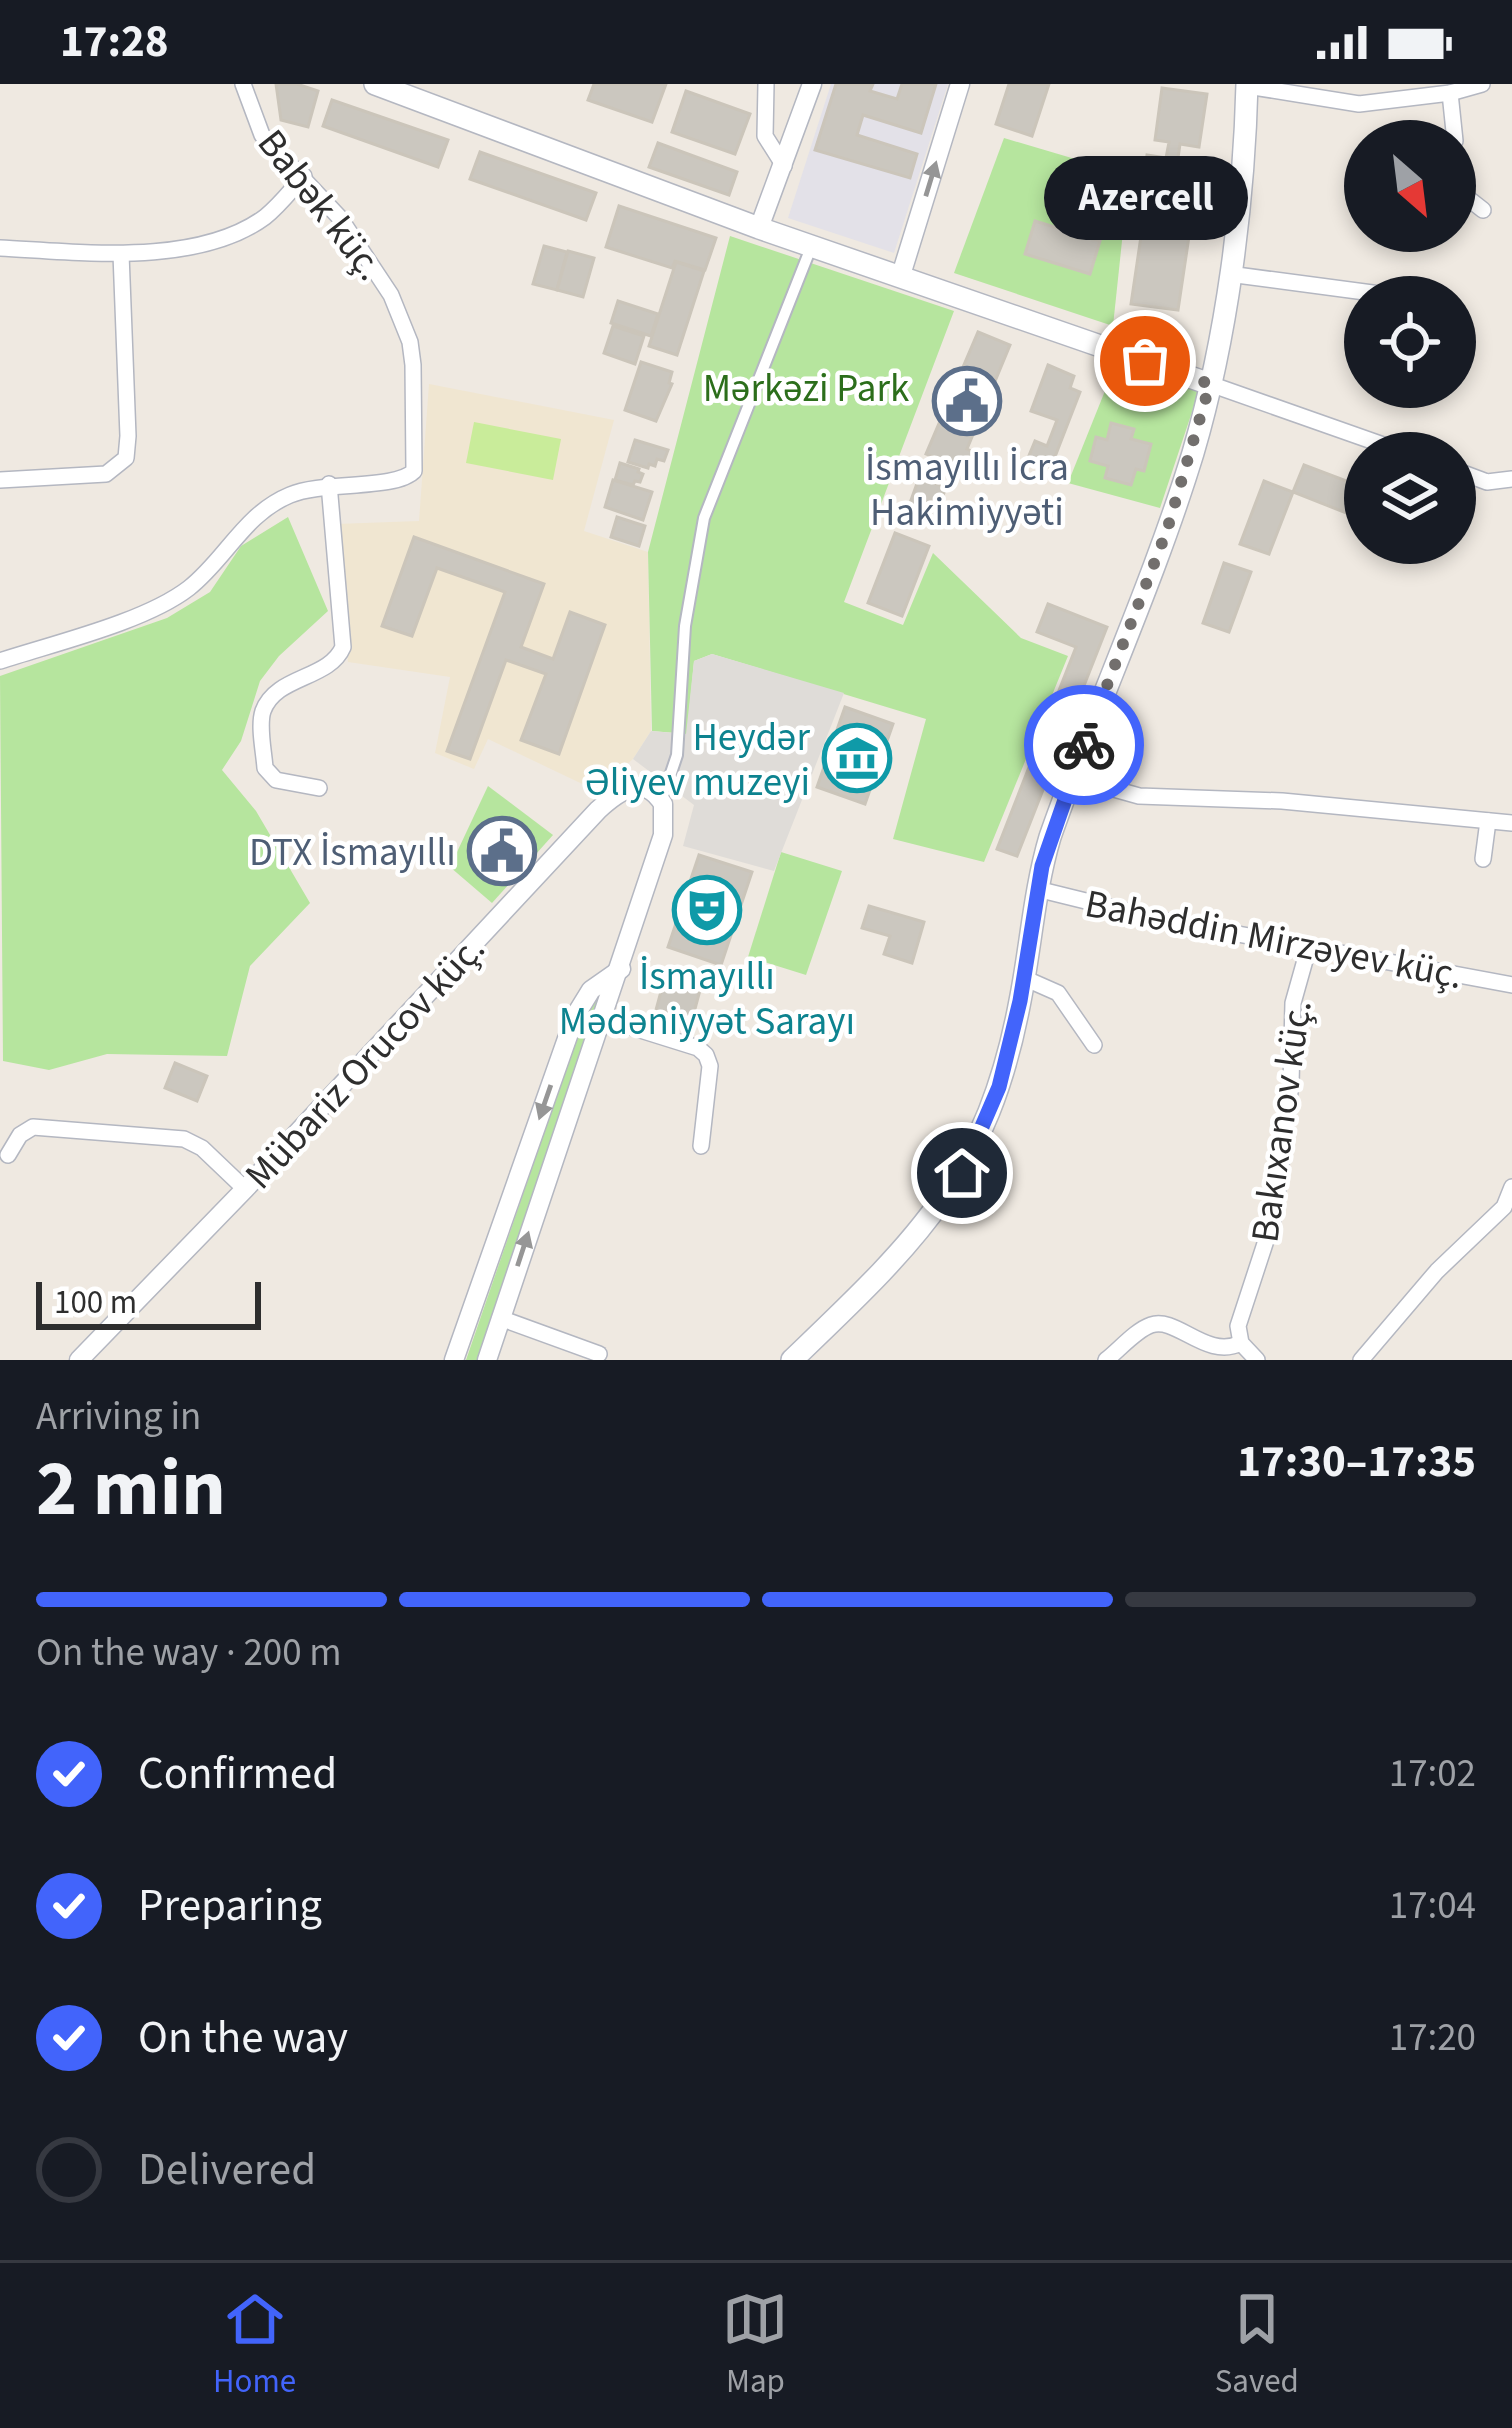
<!DOCTYPE html>
<meta charset="utf-8">
<style>
body{margin:0;font-family:"Source Sans 3",sans-serif;background:#20242c;color:#f1f3f6;height:100vh;display:flex;flex-direction:column;font-size:45px;white-space:nowrap}
*{box-sizing:border-box;margin:0}
p{font-size:39px;color:#9ea1a6}
.icon{flex:none;width:66px;height:66px;fill:none;stroke:currentColor;stroke-width:2;stroke-linecap:round;stroke-linejoin:round}
.map{position:relative;height:1276px;overflow:hidden}
.panel{display:flex;flex-direction:column;background:#171b24;flex:1}
.panel>*{flex:none}
.needle{width:78px;rotate:152deg}
.controls{position:absolute;left:1344px;top:36px;display:grid;gap:24px}
.controls a{display:grid;place-items:center;width:132px;height:132px;border-radius:50%;background:#171b24;box-shadow:0 6px 18px #0003;font-size:60px}
.scale{position:absolute;left:36px;bottom:30px;width:225px;box-sizing:border-box;padding-left:12px;border:6px solid #2e2e2e;border-top:0;font-size:33px;line-height:42px;white-space:nowrap;color:#2e2e2e;-webkit-text-stroke:9px #fff;paint-order:stroke}
.pin{position:absolute;display:grid;place-items:center;width:102px;height:102px;color:#fff;margin:-51px;border:6px solid #fff;border-radius:50%;box-shadow:0 3px 12px #0007}
.courier{position:absolute;display:grid;place-items:center;width:120px;height:120px;margin:-60px;border:9px solid #4264fb;border-radius:50%;background:#fff;color:#222;box-shadow:0 3px 15px #0007}
.bubble{position:absolute;height:84px;border-radius:42px;background:#171b24;box-shadow:0 6px 18px #0003;font-size:39px;font-weight:700;line-height:84px;text-align:center}
.head em{font-style:normal;font-weight:700}
.head div{display:flex;flex-direction:column-reverse}
.head{display:flex;align-items:center;justify-content:space-between;height:204px;padding:0 36px}
h1{font-size:78px;font-weight:700;line-height:90px}
.bar{display:grid;grid-template-columns:repeat(4,1fr);gap:18px 12px;align-content:center;height:144px;padding:0 36px}
.bar i{height:15px;border-radius:9px;background:#363941}
.bar .on{background:#4264fb}
.bar p{grid-column:span 4}
ol{padding:0 36px;list-style:none}
li{display:flex;align-items:center;gap:36px;height:132px}
li p{margin-inline-start:auto}
li .icon{padding:12px;border-radius:50%;background:#4264fb;color:#fff;stroke-width:4}
li:last-child{color:#9ea1a6}
li i{width:66px;height:66px;border:6px solid #363941;border-radius:50%}
.status{display:flex;justify-content:space-between;align-items:center;height:84px;padding:0 60px;background:#171b24;direction:ltr}
.status svg{height:33px;fill:currentColor}
.menu{display:flex;justify-content:space-around;align-items:center;height:168px;border-top:3px solid #363941;background:#171b24;font-size:33px;color:#9ea1a6}
.menu a{display:grid;justify-items:center;gap:6px}
.menu .on{color:#4264fb}
.map>svg:first-child{display:block}
.industrial{fill:#e3e1e8}
.education{fill:#f0e6d1}
.green{fill:#b6e59e}
.pitch{fill:#c9ec9a}
.plaza{fill:#dfdcd8}
.building{fill:#cbc7bf;stroke:#cbc5ba;stroke-width:3}
.lines{fill:none;stroke-linecap:round;stroke-linejoin:round}
.pedestrian-casing{stroke:#b4b7c1;stroke-width:14}
.minor-casing{stroke:#b4b7c1;stroke-width:18}
.tertiary-casing{stroke:#b4b7c1;stroke-width:21}
.secondary-casing{stroke:#b4b7c1;stroke-width:24}
.pedestrian{stroke:#fff;stroke-width:10}
.minor{stroke:#fff;stroke-width:15}
.tertiary{stroke:#fff;stroke-width:18}
.secondary{stroke:#fff;stroke-width:21}
.oneway{fill:#969696}
.done{stroke:#726f6d;stroke-width:12;stroke-dasharray:0 21.6}
.route{stroke:#4264fb;stroke-width:15}
.labels{text-anchor:middle;stroke-width:9;stroke-linejoin:round;paint-order:stroke}
.street-label{font-size:39px;fill:#2e2e2e;stroke:#fff}
.park-label{font-size:39px;fill:#2c6e1b;stroke:#fff}
.service-label{font-size:39px;fill:#4e5e75;stroke:#fff}
.culture-label{font-size:39px;fill:#0d838f;stroke:#fff;text-anchor:end}
</style>
<div class="status"><b>17:28</b><svg viewBox="0 0 49 12"><path d="M0 12V9h3v3zM5 12V6h3v6zM10 12V3h3v9zM15 12V0h3v12zM26 1h20v11H26zM47 4h2v5h-2z"/></svg></div>
<div class="map">
<svg width="1512" height="1276" viewBox="0 0 1512 1276">
<rect width="100%" height="100%" fill="#efe9e1"/>
<polygon class="industrial" points="831,0 948,0 894,169 788,134"/>
<polygon class="education" points="429,300 614,336 584,447 648,468 651,647 633,675 597,707 488,655 474,685 435,669 450,593 348,578 336,440 419,437"/>
<g class="green">
<polygon points="1004,54 1129,91 1113,242 954,189"/>
<polygon points="730,152 954,227 844,518 903,541 933,469 1021,554 1068,572 984,778 893,755 926,635 712,570 694,577 687,650 652,647 648,468"/>
<polygon points="1117,277 1199,307 1160,424 1068,399"/>
<polygon points="288,433 328,527 279,572 260,597 241,657 222,686 256,727 310,819 250,882 227,972 107,970 49,986 3,977 0,592 167,534 210,508 241,462"/>
<polygon points="488,702 553,751 492,819 450,783"/>
<polygon points="781,768 842,787 806,891 748,873"/>
<polygon points="605,908 480,1276 466,1276 587,924"/>
</g>
<polygon class="pitch" points="474,338 561,355 553,396 466,379"/>
<polygon class="plaza" points="712,570 844,609 774,787 683,762 694,721 633,675 651,647 686,650 694,577"/>
<g class="building">
<polygon points="276,0 297,0 318,7 308,43 281,36"/>
<polygon points="594,0 666,0 652,38 588,16"/>
<polygon points="836,0 873,0 870,7 897,15 902,0 936,0 921,49 863,31 857,51 917,70 910,94 815,66"/>
<polygon points="1009,0 1049,0 1032,52 996,40"/>
<polygon points="1162,4 1207,10 1199,63 1180,60 1169,136 1191,139 1178,226 1131,220 1144,132 1156,133 1158,117 1141,115 1147,71 1166,74 1169,58 1155,56"/>
<polygon points="686,7 750,30 735,70 672,48"/>
<polygon points="332,16 448,56 438,83 323,42"/>
<polygon points="658,59 737,88 729,111 649,83"/>
<polygon points="480,68 596,109 586,136 470,95"/>
<polygon points="619,122 716,154 705,186 675,177 672,184 606,163"/>
<polygon points="1035,137 1100,157 1090,190 1025,170"/>
<polygon points="544,162 567,168 557,206 533,200"/>
<polygon points="568,167 594,174 583,213 557,206"/>
<polygon points="676,178 704,187 677,271 649,262"/>
<polygon points="618,217 658,230 651,252 611,239"/>
<polygon points="613,242 644,252 635,280 604,269"/>
<polygon points="978,248 1010,261 967,365 987,374 980,392 926,370"/>
<polygon points="641,278 672,288 669,299 672,300 656,337 625,326"/>
<polygon points="1048,281 1074,292 1070,304 1080,308 1051,383 1028,374 1035,357 1047,362 1057,336 1031,327"/>
<polygon points="1111,339 1134,345 1131,355 1151,360 1144,387 1136,385 1131,401 1105,394 1108,382 1090,377 1096,353 1107,356"/>
<polygon points="635,356 668,366 664,377 657,375 655,382 649,380 648,384 628,378"/>
<polygon points="620,379 639,385 638,388 643,390 640,398 635,397 633,401 615,396"/>
<polygon points="1304,381 1360,402 1349,430 1293,408"/>
<polygon points="919,394 946,403 933,440 906,430"/>
<polygon points="613,396 652,408 643,436 605,423"/>
<polygon points="1264,397 1293,408 1269,470 1240,460"/>
<polygon points="617,433 645,442 639,462 611,453"/>
<polygon points="895,449 929,462 902,532 868,519"/>
<polygon points="414,453 544,500 521,563 553,575 570,528 605,541 559,670 521,656 546,590 506,576 470,675 447,667 505,508 437,484 412,552 382,542"/>
<polygon points="1224,479 1251,488 1229,548 1203,539"/>
<polygon points="1048,520 1107,543 1017,772 997,765 1076,563 1037,548"/>
<polygon points="845,623 893,640 865,720 817,703"/>
<polygon points="503,740 523,757 494,789 475,771"/>
<polygon points="699,771 752,788 721,881 668,863"/>
<polygon points="869,822 924,838 912,879 884,870 890,852 862,844"/>
<polygon points="667,885 703,895 692,936 656,926"/>
<polygon points="175,979 207,992 197,1017 165,1004"/>
</g>
<g class="lines">
<g class="pedestrian-casing">
<polyline id="pedestrian" points="657,711 668,698 677,671 685,542 704,434 812,161"/>
</g>
<g class="minor-casing">
<g id="minor">
<polyline points="766,0 765,52 784,82"/>
<polyline points="1247,2 1359,20 1450,9 1482,0"/>
<polyline points="1450,9 1455,57"/>
<polyline points="1455,104 1483,126"/>
<path d="M 0,164 C 79,168 197,183 265,133 C 280,121 291,106 304,92"/>
<polyline points="1229,190 1395,212"/>
<polyline points="1210,300 1406,369"/>
<polyline points="1455,386 1487,398 1512,395"/>
<polyline points="0,396 106,390 126,374 128,352 121,170"/>
<path d="M 0,577 C 55,559 145,538 189,504 C 226,475 244,430 290,411 C 322,397 396,406 414,387 L 413,281 L 410,258 L 391,211 L 340,134 L 262,51 L 243,0"/>
<polyline points="1071,693 1139,712 1282,717 1512,739"/>
<path d="M 319,704 L 276,696 L 265,684 C 264,668 258,642 263,627 C 276,591 329,596 343,563 L 329,400"/>
<polyline points="1483,775 1488,737"/>
<polyline points="1037,805 1163,836 1512,901"/>
<polyline points="1024,894 1058,909 1094,961"/>
<polyline points="602,934 698,964 706,971 710,982 701,1062"/>
<polyline points="8,1071 20,1051 33,1043 184,1055 202,1064 245,1105"/>
<polyline points="500,1234 599,1270"/>
<path d="M 1106,1276 C 1119,1266 1136,1246 1151,1241 C 1177,1232 1206,1276 1241,1259"/>
<polyline points="1257,1276 1241,1259 1238,1242 1275,1129 1291,1000 1293,919 1309,862"/>
<polyline points="1361,1276 1437,1187 1504,1123 1512,1103"/>
</g>
</g>
<g class="tertiary-casing">
<g id="tertiary">
<polyline points="759,144 812,0"/>
<polyline points="901,191 960,0"/>
<path d="M 79,1276 L 245,1105 L 598,726 C 620,706 644,689 663,720 L 663,751 L 487,1276"/>
<polyline points="454,1276 575,932 591,906 621,885"/>
</g>
</g>
<g class="secondary-casing">
<g id="secondary">
<polyline points="375,0 759,144 1210,300"/>
<path d="M 792,1276 C 915,1158 987,1093 1020,917 C 1031,862 1034,807 1050,753 C 1095,624 1153,500 1193,369 C 1227,253 1244,120 1247,0"/>
</g>
</g>
<use href="#pedestrian" class="pedestrian"/>
<use href="#minor" class="minor"/>
<use href="#tertiary" class="tertiary"/>
<use href="#secondary" class="secondary"/>
</g>
<defs><path id="oneway-solid" d="M-6-.8H1V-3.2L6.5 0L1 3.2V.8H-6Z" transform="scale(3)"/></defs>
<g class="oneway">
<use href="#oneway-solid" transform="translate(931 95) rotate(-73)"/>
<use href="#oneway-solid" transform="translate(545 1018) rotate(109)"/>
<use href="#oneway-solid" transform="translate(523 1165) rotate(-72)"/>
</g>
<g class="lines">
<polyline class="done" points="1084,661 1167,446 1210,300 1145,277"/>
<polyline class="route" points="962,1089 999,1003 1020,917 1042,782 1084,661"/>
</g>
<defs>
<g id="civic-ring" transform="scale(3.45)"><circle r="9.5" fill="#fff" stroke="#5c6f8a" stroke-width="1.5"/><path d="M-.6-6.5H3V-4.5H.6V-3L4-1V1h2V6H-6V1h2V-1L-.6-3ZM-1.2 2.5V6h2.4V2.5Z" fill="#5c6f8a"/></g>
<g id="museum-ring" transform="scale(3.45)"><circle r="9.5" fill="#fff" stroke="#0f9aa8" stroke-width="1.5"/><path d="M0-6L6-3V-2H-6V-3ZM-5-1h2V3h-2ZM-1-1h2V3h-2ZM3-1h2V3H3ZM-6 4H6V6H-6Z" fill="#0f9aa8"/></g>
<g id="theatre-ring" transform="scale(3.45)"><circle r="9.5" fill="#fff" stroke="#0f9aa8" stroke-width="1.5"/><path d="M-5-5.5Q0-4 5-5.5V0Q5 5 0 6Q-5 5-5 0ZM-3.3-2.5H-1v1.5H-3.3ZM1-2.5H3.3v1.5H1ZM-2.8 1Q0 5.5 2.8 1Z" fill="#0f9aa8"/></g>
</defs>
<g fill-rule="evenodd">
<use href="#civic-ring" x="967" y="317"/>
<use href="#museum-ring" x="857" y="674"/>
<use href="#civic-ring" x="502" y="767"/>
<use href="#theatre-ring" x="707" y="826"/>
</g>
<g class="labels">
<g class="street-label">
<text transform="translate(322 120) rotate(52)" y="14">Babək küç.</text>
<text transform="translate(1274 854) rotate(11)" y="14">Bahəddin Mirzəyev küç.</text>
<text transform="translate(364 977) rotate(-47)" y="14">Mübariz Orucov küç.</text>
<text transform="translate(1280 1037) rotate(-82)" y="14">Bakıxanov küç.</text>
</g>
<g class="park-label">
<text x="806" y="317">Mərkəzi Park</text>
</g>
<g class="service-label">
<text x="967" y="396">İsmayıllı İcra<tspan x="967" dy="45">Hakimiyyəti</tspan></text>
<text x="456" y="781" text-anchor="end">DTX İsmayıllı</text>
</g>
<g class="culture-label">
<text x="810" y="666">Heydər<tspan x="810" dy="45">Əliyev muzeyi</tspan></text>
<text x="707" y="905" text-anchor="middle">İsmayıllı<tspan x="707" dy="45">Mədəniyyət Sarayı</tspan></text>
</g>
</g>
</svg>
<div class="controls">
<a><svg class="needle" viewBox="-14 -14 28 28"><path d="M0-13l5 13h-10z" fill="#e53935"/><path d="M0 13l5-13h-10z" fill="#9ea1a6"/></svg></a>
<a><svg class="icon" aria-label="locate" viewBox="0 0 24 24"><circle cx="12" cy="12" r="6"/><path d="M12 2v4M12 18v4M2 12h4M18 12h4"/></svg></a>
<a><svg class="icon" aria-label="layers" viewBox="0 0 24 24"><path d="M12 4l9 5-9 5-9-5zM3 14l9 5 9-5"/></svg></a>
</div>
<div class="scale">100 m</div>
<div class="pin" style="left:1145px;top:277px;background:#ea580c"><svg class="icon" aria-label="bag" viewBox="0 0 24 24"><path d="M5 8h14l-1 12H6zM9 8a3 3 0 0 1 6 0"/></svg></div>
<div class="pin" style="left:962px;top:1089px;background:#1f2937"><svg class="icon" aria-label="home" viewBox="0 0 24 24"><path d="M3 11l9-7 9 7M6 9v11h12V9"/></svg></div>
<div class="courier" style="left:1084px;top:661px"><svg class="icon" aria-label="bike" viewBox="0 0 24 24"><circle cx="6" cy="16" r="4"/><circle cx="18" cy="16" r="4"/><path d="M6 16l4-8h5l3 8M10 8l3 8H6M13 5h3"/></svg></div>
<div class="bubble" style="left:1044px;top:72px;width:204px">Azercell</div>
</div>
<section class="panel">
<div class="head"><div><h1>2 min</h1><p>Arriving in</p></div><em>17:30–17:35</em></div>
<div class="bar"><i class="on"></i><i class="on"></i><i class="on"></i><i></i><p>On the way · 200 m</p></div>
<ol>
<li><svg class="icon" aria-label="check" viewBox="0 0 24 24"><path d="M5 12l5 5 9-10"/></svg>Confirmed<p>17:02</p></li>
<li><svg class="icon" aria-label="check" viewBox="0 0 24 24"><path d="M5 12l5 5 9-10"/></svg>Preparing<p>17:04</p></li>
<li><svg class="icon" aria-label="check" viewBox="0 0 24 24"><path d="M5 12l5 5 9-10"/></svg>On the way<p>17:20</p></li>
<li><i></i>Delivered</li>
</ol>
</section>
<nav class="menu">
<a class="on"><svg class="icon" aria-label="home" viewBox="0 0 24 24"><path d="M3 11l9-7 9 7M6 9v11h12V9"/></svg>Home</a>
<a><svg class="icon" aria-label="map" viewBox="0 0 24 24"><path d="M3 6l6-2 6 2 6-2v14l-6 2-6-2-6 2zM9 4v14M15 6v14"/></svg>Map</a>
<a><svg class="icon" aria-label="saved" viewBox="0 0 24 24"><path d="M7 4h10v16l-5-4-5 4z"/></svg>Saved</a>
</nav>
